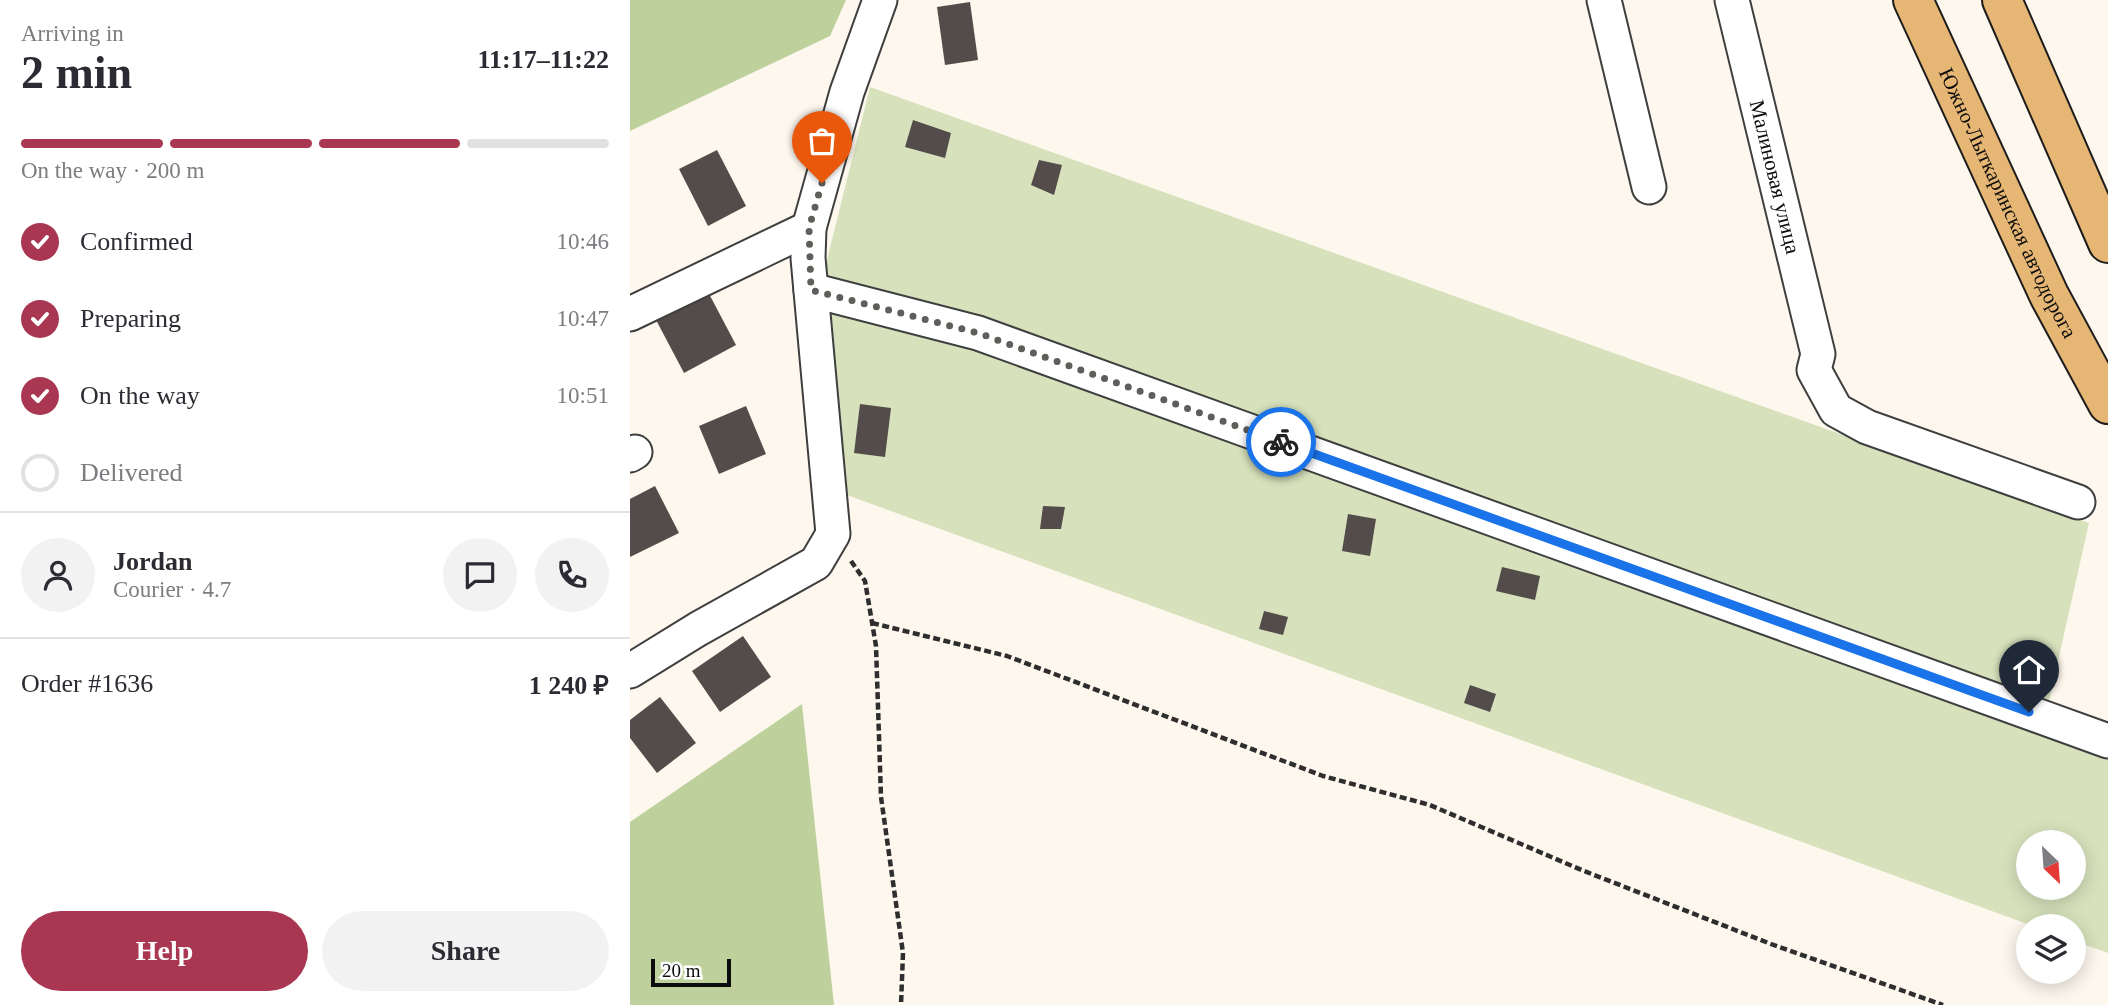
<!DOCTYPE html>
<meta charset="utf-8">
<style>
body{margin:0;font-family:"Times New Roman",serif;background:#f2f2f3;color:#2b2b33;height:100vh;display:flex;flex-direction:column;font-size:26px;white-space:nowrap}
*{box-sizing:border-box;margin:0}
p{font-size:23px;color:#7c7c81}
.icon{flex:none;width:38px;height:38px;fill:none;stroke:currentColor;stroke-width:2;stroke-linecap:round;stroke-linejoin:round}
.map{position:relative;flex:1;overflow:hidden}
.sheet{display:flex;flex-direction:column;background:#fff;width:630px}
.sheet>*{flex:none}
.needle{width:46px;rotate:155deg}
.buttons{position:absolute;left:1386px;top:830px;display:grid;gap:14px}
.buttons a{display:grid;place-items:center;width:70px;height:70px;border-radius:50%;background:#fff;box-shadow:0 4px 18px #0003;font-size:35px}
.scale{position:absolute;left:21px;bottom:18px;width:80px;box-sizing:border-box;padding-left:7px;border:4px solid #0c0c0c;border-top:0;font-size:19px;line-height:24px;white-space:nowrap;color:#0c0c0c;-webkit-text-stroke:5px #fff;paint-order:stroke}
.pin{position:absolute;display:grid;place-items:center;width:60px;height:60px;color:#fff;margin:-72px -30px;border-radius:50% 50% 50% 0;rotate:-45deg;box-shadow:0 0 7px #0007}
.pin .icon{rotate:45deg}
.courier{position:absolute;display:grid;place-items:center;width:70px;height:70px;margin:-35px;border:5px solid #1a73e8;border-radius:50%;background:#fff;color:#222;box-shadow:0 2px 9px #0007}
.summary em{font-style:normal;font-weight:800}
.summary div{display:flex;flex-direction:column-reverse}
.summary{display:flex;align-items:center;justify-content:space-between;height:119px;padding:0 21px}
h1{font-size:46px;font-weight:800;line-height:52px}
.bar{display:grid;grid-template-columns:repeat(4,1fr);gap:10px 7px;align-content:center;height:84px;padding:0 21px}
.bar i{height:9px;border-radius:5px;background:#e1e1e2}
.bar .active{background:#a93751}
.bar p{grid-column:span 4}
.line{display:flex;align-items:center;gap:18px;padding:0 21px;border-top:2px solid #e1e1e2}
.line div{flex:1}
.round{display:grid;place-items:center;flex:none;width:74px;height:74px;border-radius:37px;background:#f2f2f3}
ol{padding:0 21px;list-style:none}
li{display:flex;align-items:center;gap:21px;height:77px}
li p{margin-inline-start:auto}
li .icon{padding:7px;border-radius:50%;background:#a93751;color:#fff;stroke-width:4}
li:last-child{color:#7c7c81}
li i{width:38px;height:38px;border:4px solid #e1e1e2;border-radius:50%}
.primary-button{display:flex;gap:14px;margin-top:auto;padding:14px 21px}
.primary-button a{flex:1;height:80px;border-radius:42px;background:#a93751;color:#fff;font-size:28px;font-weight:800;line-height:80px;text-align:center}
.primary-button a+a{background:#f2f2f3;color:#2b2b33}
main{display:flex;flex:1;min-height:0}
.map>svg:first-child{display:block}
.green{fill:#d7e2bc;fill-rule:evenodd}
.forest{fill:#bed19d}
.building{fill:#534c4a}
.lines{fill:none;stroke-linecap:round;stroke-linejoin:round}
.minor-casing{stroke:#3f3f3f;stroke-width:37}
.major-casing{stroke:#1d1d1d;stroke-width:42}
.path{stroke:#2e2e2e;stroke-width:4.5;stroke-dasharray:7 3.5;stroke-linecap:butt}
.minor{stroke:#fff;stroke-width:33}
.major{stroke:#e6b674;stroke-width:38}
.done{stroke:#605e5b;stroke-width:7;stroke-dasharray:0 12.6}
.route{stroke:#1a73e8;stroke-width:9}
.labels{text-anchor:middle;stroke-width:7;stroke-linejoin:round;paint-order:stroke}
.street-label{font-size:21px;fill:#0c0c0c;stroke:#fff}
</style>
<main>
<section class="sheet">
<div class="summary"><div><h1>2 min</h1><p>Arriving in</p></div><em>11:17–11:22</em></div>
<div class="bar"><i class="active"></i><i class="active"></i><i class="active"></i><i></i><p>On the way · 200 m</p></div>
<ol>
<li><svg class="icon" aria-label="check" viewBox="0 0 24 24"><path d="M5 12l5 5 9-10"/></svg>Confirmed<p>10:46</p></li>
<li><svg class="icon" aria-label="check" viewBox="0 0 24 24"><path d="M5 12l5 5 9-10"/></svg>Preparing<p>10:47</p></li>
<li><svg class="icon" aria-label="check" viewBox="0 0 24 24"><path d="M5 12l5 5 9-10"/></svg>On the way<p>10:51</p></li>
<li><i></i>Delivered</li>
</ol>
<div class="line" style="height:126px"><a class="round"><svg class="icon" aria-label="person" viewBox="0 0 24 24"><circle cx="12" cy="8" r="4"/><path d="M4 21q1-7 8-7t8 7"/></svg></a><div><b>Jordan</b><p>Courier · 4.7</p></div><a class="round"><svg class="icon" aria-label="chat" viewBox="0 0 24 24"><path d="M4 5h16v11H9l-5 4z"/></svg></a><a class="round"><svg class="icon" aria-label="phone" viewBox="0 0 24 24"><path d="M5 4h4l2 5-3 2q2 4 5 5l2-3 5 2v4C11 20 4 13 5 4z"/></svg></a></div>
<div class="line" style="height:91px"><div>Order #1636</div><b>1 240 ₽</b></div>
<div class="primary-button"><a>Help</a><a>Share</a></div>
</section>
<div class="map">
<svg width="1478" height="1005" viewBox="0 0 1478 1005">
<rect width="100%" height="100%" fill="#fdf7ee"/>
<path class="green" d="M 240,87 L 1459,523 L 1413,728 L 1478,750 L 1478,953 L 1444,941 L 1444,926 L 1403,926 L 214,494 L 186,304 ZM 1398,842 L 1444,842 L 1444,887 L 1398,887 Z"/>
<g class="forest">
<polygon points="0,0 216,0 200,36 0,131"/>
<polygon points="172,704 204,1005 0,1005 0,822"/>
</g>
<g class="building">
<polygon points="340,2 348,60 315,65 307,7"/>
<polygon points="283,120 321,133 315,158 275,147"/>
<polygon points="87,150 116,206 78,226 49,169"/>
<polygon points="409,160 432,165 424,195 401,185"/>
<polygon points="77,290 106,345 54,373 25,318"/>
<polygon points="230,404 261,408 255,457 224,453"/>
<polygon points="116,406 136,454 89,474 69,426"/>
<polygon points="25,486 49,533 0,557 0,499"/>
<polygon points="413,506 435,507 431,529 410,529"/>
<polygon points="718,514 746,519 740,556 712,551"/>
<polygon points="872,567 910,576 905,600 866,591"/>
<polygon points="634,611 658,617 653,635 629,629"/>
<polygon points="113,636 141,677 90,712 62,671"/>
<polygon points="840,685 866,694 860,712 834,703"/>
<polygon points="30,697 66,743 27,773 0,738 0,720"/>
</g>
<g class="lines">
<g class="minor-casing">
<g id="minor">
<polyline points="974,0 1019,187"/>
<path id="s1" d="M 1102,0 L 1188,354 L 1184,370 L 1206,410 L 1237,427 L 1448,502"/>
<polyline points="181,290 348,333 1478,741"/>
<polyline points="0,314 179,228"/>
<polyline points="0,455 5,452"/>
<polyline points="0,671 68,629 186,563 203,534 178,258 179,228 217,92 250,0"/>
</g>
</g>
<g class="major-casing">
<g id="major">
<path id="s2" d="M 1283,0 L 1419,295 L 1478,404"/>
<polyline points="1372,0 1478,243"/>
</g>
</g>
<g class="path">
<polyline points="221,561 235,581 246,646 251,797 273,953 271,1005"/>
<polyline points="242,623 377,656 693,776 800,805 954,871 1141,944 1313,1005"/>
</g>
<use href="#minor" class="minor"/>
<use href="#major" class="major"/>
</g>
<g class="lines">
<polyline class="done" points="192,183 179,228 181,290 348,333 651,442"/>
<polyline class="route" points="651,442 1399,712"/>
</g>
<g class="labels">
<g class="street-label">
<text dy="7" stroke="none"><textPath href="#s1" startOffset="182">Малиновая улица</textPath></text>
<text dy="7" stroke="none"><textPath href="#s2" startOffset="224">Южно-Лыткаринская автодорога</textPath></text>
</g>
</g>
</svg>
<div class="buttons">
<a><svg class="needle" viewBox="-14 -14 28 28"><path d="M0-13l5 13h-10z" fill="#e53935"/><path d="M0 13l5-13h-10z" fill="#7c7c81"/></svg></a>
<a><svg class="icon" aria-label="layers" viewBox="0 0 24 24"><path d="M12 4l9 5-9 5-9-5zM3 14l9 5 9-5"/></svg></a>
</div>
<div class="scale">20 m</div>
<div class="pin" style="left:192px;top:183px;background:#ea580c"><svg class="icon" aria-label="bag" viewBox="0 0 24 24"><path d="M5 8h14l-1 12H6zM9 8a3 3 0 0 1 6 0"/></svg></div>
<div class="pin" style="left:1399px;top:712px;background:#1f2937"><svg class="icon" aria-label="home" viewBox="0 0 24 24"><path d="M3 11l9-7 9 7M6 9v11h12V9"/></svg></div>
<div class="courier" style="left:651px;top:442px"><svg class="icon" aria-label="bike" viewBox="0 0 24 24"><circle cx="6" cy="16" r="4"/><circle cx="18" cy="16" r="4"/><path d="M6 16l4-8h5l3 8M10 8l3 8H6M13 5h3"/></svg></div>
</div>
</main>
